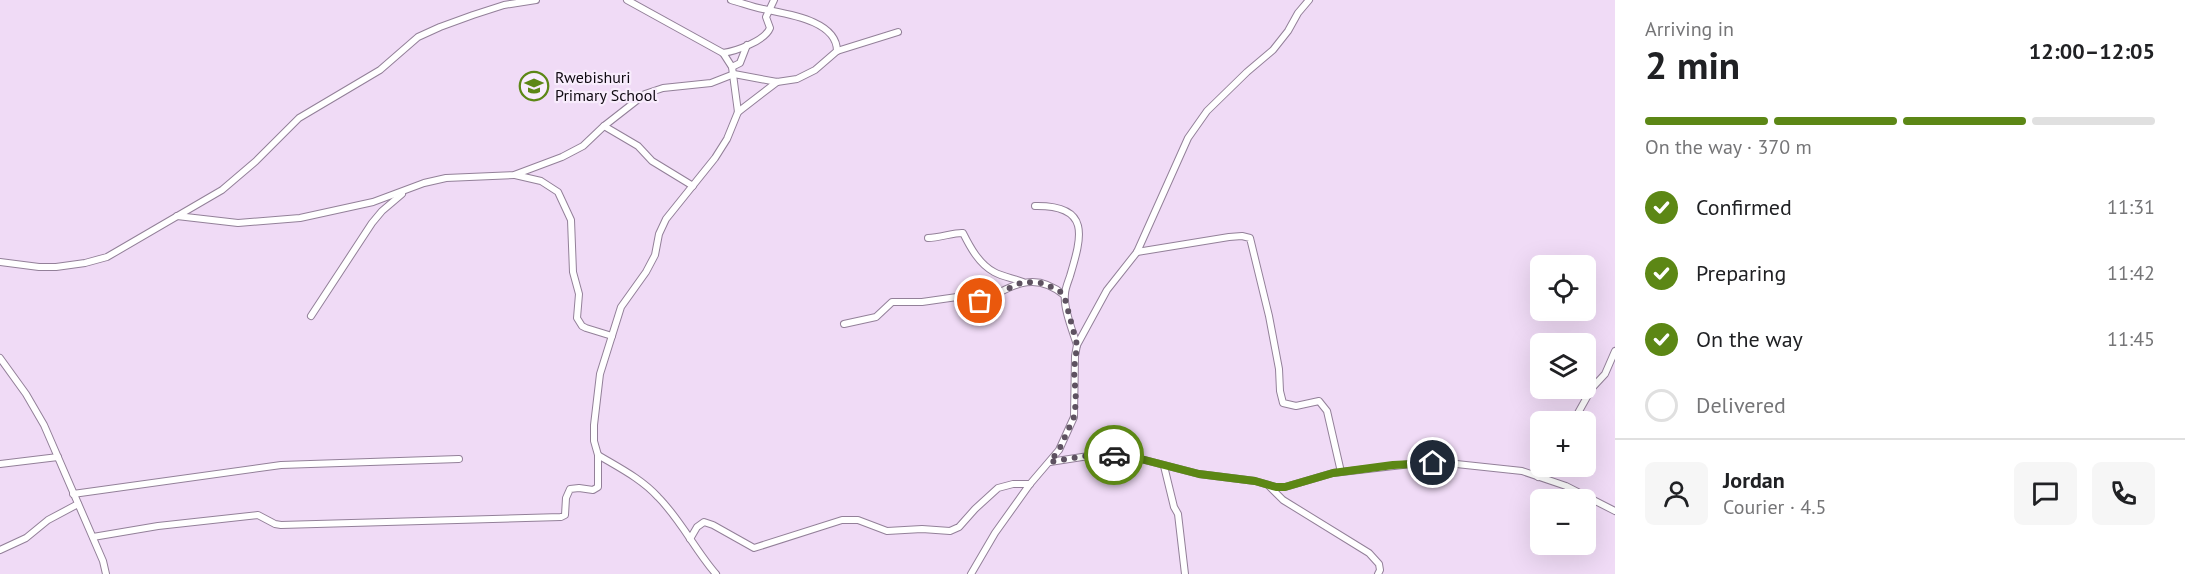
<!DOCTYPE html>
<meta charset="utf-8">
<style>
body{margin:0;font-family:"PT Sans",sans-serif;background:#f6f6f6;color:#202124;height:100vh;display:flex;flex-direction:column;font-size:22px;white-space:nowrap}
*{box-sizing:border-box;margin:0}
p{font-size:20px;color:#757577}
.icon{flex:none;width:33px;height:33px;fill:none;stroke:currentColor;stroke-width:2;stroke-linecap:round;stroke-linejoin:round}
.map{position:relative;flex:1;overflow:hidden}
.panel{display:flex;flex-direction:column;background:#fff;width:570px}
.panel>*{flex:none}
.buttons{position:absolute;left:1530px;top:255px;display:grid;gap:12px}
.buttons a{display:grid;place-items:center;width:66px;height:66px;border-radius:9px;background:#fff;box-shadow:0 6px 24px #0002;font-size:30px}
.pin{position:absolute;display:grid;place-items:center;width:51px;height:51px;color:#fff;margin:-26px;border:3px solid #fff;border-radius:50%;box-shadow:0 2px 6px #0007}
.courier{position:absolute;display:grid;place-items:center;width:60px;height:60px;margin:-30px;border:4px solid #5c8715;border-radius:50%;background:#fff;color:#222;box-shadow:0 2px 8px #0007}
.overview em{font-style:normal;font-weight:600}
.overview div{display:flex;flex-direction:column-reverse}
.overview{display:flex;align-items:center;justify-content:space-between;height:102px;padding:0 30px}
h1{font-size:39px;font-weight:600;line-height:45px}
.bar{display:grid;grid-template-columns:repeat(4,1fr);gap:9px 6px;align-content:center;height:72px;padding:0 30px}
.bar i{height:8px;border-radius:4px;background:#e0e0e0}
.bar .current{background:#5c8715}
.bar p{grid-column:span 4}
.line{display:flex;align-items:center;gap:15px;padding:0 30px;border-top:2px solid #e0e0e0}
.line div{flex:1}
.round{display:grid;place-items:center;flex:none;width:63px;height:63px;border-radius:9px;background:#f6f6f6}
ol{padding:0 30px;list-style:none}
li{display:flex;align-items:center;gap:18px;height:66px}
li p{margin-inline-start:auto}
li .icon{padding:6px;border-radius:50%;background:#5c8715;color:#fff;stroke-width:4}
li:last-child{color:#757577}
li i{width:33px;height:33px;border:3px solid #e0e0e0;border-radius:50%}
main{display:flex;flex:1;min-height:0}
.map>svg:first-child{display:block}
.lines{fill:none;stroke-linecap:round;stroke-linejoin:round}
.minor-casing{stroke:#938099;stroke-width:8}
.minor{stroke:#fff;stroke-width:6}
.done{stroke:#5e5261;stroke-width:6;stroke-dasharray:0 10.8}
.route{stroke:#5c8715;stroke-width:8}
.labels{text-anchor:middle;stroke-width:4.5;stroke-linejoin:round;paint-order:stroke}
.poi-label{font-size:16px;fill:#0f0911;stroke:#f8ecfc;text-anchor:start}
</style>
<main>
<div class="map">
<svg width="1615" height="574" viewBox="0 0 1615 574">
<rect width="100%" height="100%" fill="#f0dbf6"/>
<g class="lines">
<g class="minor-casing">
<g id="minor">
<path d="M 627,0 L 723,53 L 732,67 L 738,112 L 727,139 L 715,158 L 666,219 L 659,234 L 655,255 L 646,272 L 621,307 L 600,374 L 594,425 L 594,441 L 598,455 C 618,467 642,479 658,497 C 681,520 695,550 716,574"/>
<path d="M 731,0 C 742,3 753,7 763,9 C 786,14 837,20 837,51"/>
<path d="M 723,53 C 736,51 765,41 770,28 L 766,17 L 774,0"/>
<polyline points="732,67 740,63 747,45"/>
<polyline points="738,112 777,82"/>
<polyline points="604,126 638,146 652,161 693,186"/>
<polyline points="515,175 541,181 558,192 571,220 573,272 579,294 577,318 582,326 586,328 612,336"/>
<path d="M 1035,206 C 1091,205 1082,236 1070,276 C 1068,282 1065,289 1065,294 C 1063,308 1073,332 1077,345"/>
<polyline points="177,216 238,223 300,218 373,202 424,183 446,178 514,175 562,157 583,146 604,126 645,94 663,88 711,83 734,74 777,82 797,79 815,70 837,51 898,32"/>
<path d="M 928,238 C 939,238 956,232 963,233 C 970,247 979,264 994,272 C 1003,277 1013,278 1023,282"/>
<polyline points="1137,252 1229,237 1242,236 1250,238 1269,316 1279,369 1280,391 1283,403 1296,406 1319,401 1327,411 1341,472"/>
<polyline points="0,262 39,267 56,267 85,263 107,257 222,190 256,161 299,118 380,70 418,37 440,27 473,15 504,5 536,0"/>
<polyline points="311,316 372,223 382,211 402,194"/>
<path d="M 844,324 L 876,317 L 892,302 L 922,302 L 964,296 L 983,301 C 1012,286 1034,270 1064,295"/>
<polyline points="0,358 26,394 44,425 103,561 106,574"/>
<polyline points="1573,422 1592,388 1605,374 1615,351"/>
<polyline points="1050,462 1095,455 1137,458 1199,474 1255,481 1276,487 1285,487 1333,473 1359,470 1420,463 1447,463 1522,471 1566,486 1615,511"/>
<polyline points="0,464 58,457"/>
<polyline points="1164,466 1174,507 1178,514 1185,574"/>
<polyline points="1538,477 1545,466"/>
<polyline points="1269,486 1283,500 1369,553 1379,564 1380,570 1378,574"/>
<polyline points="73,494 281,465 459,459"/>
<polyline points="93,537 158,526 258,515 275,524 281,525 561,517 565,515 566,498 570,489 579,488 593,490 598,487 598,455"/>
<polyline points="690,539 697,527 704,522 713,525 754,548 842,520 858,520 887,531 922,529 950,531 959,527 975,509 998,488 1013,484 1030,484"/>
<polyline points="0,550 26,538 48,520 78,504"/>
<polyline points="971,574 995,533 1030,484 1059,450 1074,417 1075,356 1077,345 1107,290 1137,252 1188,138 1207,111 1247,72 1273,50 1288,31 1298,13 1309,0"/>
</g>
</g>
<use href="#minor" class="minor"/>
</g>
<g class="lines">
<polyline class="done" points="980,301 1023,282 1042,283 1058,290 1064,295 1077,345 1074,370 1076,401 1074,417 1059,450 1050,462 1084,456 1114,455"/>
<polyline class="route" points="1114,455 1137,458 1199,474 1255,481 1276,487 1285,487 1333,473 1393,465 1433,463"/>
</g>
<defs>
<g id="school-ring" transform="scale(1.5)"><circle r="9.5" fill="#f8ecfc" stroke="#5c8715" stroke-width="1.5"/><path d="M0-5L7-2L0 1L-7-2ZM-4 1L0 2.5L4 1V4Q0 6-4 4Z" fill="#5c8715"/></g>
</defs>
<g fill-rule="evenodd">
<use href="#school-ring" x="534" y="86"/>
</g>
<g class="labels">
<g class="poi-label">
<text x="555" y="83">Rwebishuri<tspan x="555" dy="18">Primary School</tspan></text>
</g>
</g>
</svg>
<div class="buttons">
<a><svg class="icon" aria-label="locate" viewBox="0 0 24 24"><circle cx="12" cy="12" r="6"/><path d="M12 2v4M12 18v4M2 12h4M18 12h4"/></svg></a>
<a><svg class="icon" aria-label="layers" viewBox="0 0 24 24"><path d="M12 4l9 5-9 5-9-5zM3 14l9 5 9-5"/></svg></a>
<a>+</a>
<a>−</a>
</div>
<div class="pin" style="left:980px;top:301px;background:#ea580c"><svg class="icon" aria-label="bag" viewBox="0 0 24 24"><path d="M5 8h14l-1 12H6zM9 8a3 3 0 0 1 6 0"/></svg></div>
<div class="pin" style="left:1433px;top:463px;background:#1f2937"><svg class="icon" aria-label="home" viewBox="0 0 24 24"><path d="M3 11l9-7 9 7M6 9v11h12V9"/></svg></div>
<div class="courier" style="left:1114px;top:455px"><svg class="icon" aria-label="car" viewBox="0 0 24 24"><path d="M5 17H2v-5l4-1 3-4h7l3 4 3 1v5h-3M9 17h6M6 11h13"/><circle cx="7" cy="17" r="2"/><circle cx="17" cy="17" r="2"/></svg></div>
</div>
<section class="panel">
<div class="overview"><div><h1>2 min</h1><p>Arriving in</p></div><em>12:00–12:05</em></div>
<div class="bar"><i class="current"></i><i class="current"></i><i class="current"></i><i></i><p>On the way · 370 m</p></div>
<ol>
<li><svg class="icon" aria-label="check" viewBox="0 0 24 24"><path d="M5 12l5 5 9-10"/></svg>Confirmed<p>11:31</p></li>
<li><svg class="icon" aria-label="check" viewBox="0 0 24 24"><path d="M5 12l5 5 9-10"/></svg>Preparing<p>11:42</p></li>
<li><svg class="icon" aria-label="check" viewBox="0 0 24 24"><path d="M5 12l5 5 9-10"/></svg>On the way<p>11:45</p></li>
<li><i></i>Delivered</li>
</ol>
<div class="line" style="height:108px"><a class="round"><svg class="icon" aria-label="person" viewBox="0 0 24 24"><circle cx="12" cy="8" r="4"/><path d="M4 21q1-7 8-7t8 7"/></svg></a><div><b>Jordan</b><p>Courier · 4.5</p></div><a class="round"><svg class="icon" aria-label="chat" viewBox="0 0 24 24"><path d="M4 5h16v11H9l-5 4z"/></svg></a><a class="round"><svg class="icon" aria-label="phone" viewBox="0 0 24 24"><path d="M5 4h4l2 5-3 2q2 4 5 5l2-3 5 2v4C11 20 4 13 5 4z"/></svg></a></div>
</section>
</main>
